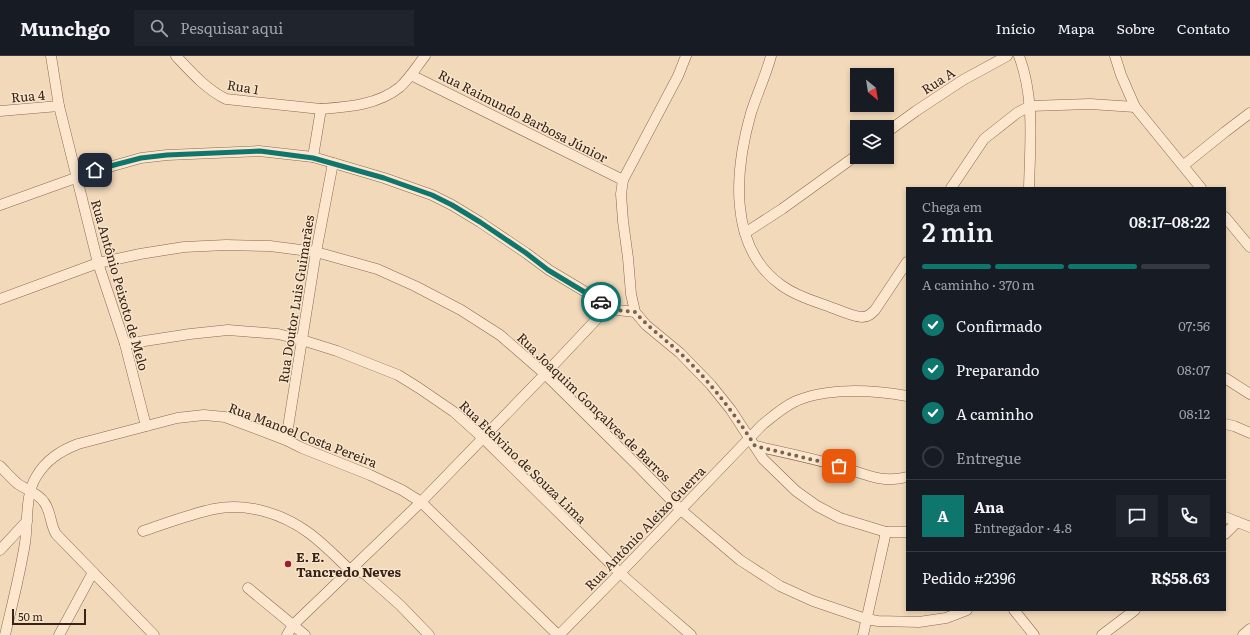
<!DOCTYPE html>
<html lang="pt">
<meta charset="utf-8">
<style>
body{margin:0;font-family:Literata,serif;background:#20242c;color:#f1f3f6;height:100vh;display:flex;flex-direction:column;font-size:15px;white-space:nowrap}
*{box-sizing:border-box;margin:0}
p{font-size:13px;color:#9ea1a6}
.icon{flex:none;width:22px;height:22px;fill:none;stroke:currentColor;stroke-width:2;stroke-linecap:round;stroke-linejoin:round}
.map{position:relative;flex:1;overflow:hidden}
.sheet{position:absolute;left:906px;top:131px;width:320px;height:424px;display:flex;flex-direction:column;background:#171b24;border-radius:0px;box-shadow:0 2px 6px #0003}
.sheet>*{flex:none}
.needle{width:26px;rotate:150deg}
.tools{position:absolute;left:850px;top:12px;display:grid;gap:8px}
.tools a{display:grid;place-items:center;width:44px;height:44px;border-radius:0px;background:#171b24;box-shadow:0 2px 6px #0003;font-size:20px}
.scale{position:absolute;left:12px;bottom:10px;width:74px;box-sizing:border-box;padding-left:4px;border:2px solid #372419;border-top:0;font-size:11px;line-height:14px;white-space:nowrap;color:#372419;-webkit-text-stroke:3px #f8e4ca;paint-order:stroke}
.pin{position:absolute;display:grid;place-items:center;width:34px;height:34px;color:#fff;margin:-17px;border-radius:8px;box-shadow:0 2px 6px #0006}
.courier{position:absolute;display:grid;place-items:center;width:40px;height:40px;margin:-20px;border:3px solid #0f766e;border-radius:50%;background:#fff;color:#222;box-shadow:0 1px 5px #0007}
.summary em{font-style:normal;font-weight:600}
.summary div{display:flex;flex-direction:column-reverse}
.summary{display:flex;align-items:center;justify-content:space-between;height:68px;padding:0 16px}
h1{font-size:26px;font-weight:600;line-height:30px}
.bar{display:grid;grid-template-columns:repeat(4,1fr);gap:6px 4px;align-content:center;height:48px;padding:0 16px}
.bar i{height:5px;border-radius:3px;background:#363941}
.bar .current{background:#0f766e}
.bar p{grid-column:span 4}
.line{display:flex;align-items:center;gap:10px;padding:0 16px;border-top:1px solid #363941}
.line div{flex:1}
.round{display:grid;place-items:center;flex:none;width:42px;height:42px;border-radius:0px;background:#20242c}
ol{padding:0 16px;list-style:none}
li{display:flex;align-items:center;gap:12px;height:44px}
li p{margin-inline-start:auto}
li .icon{padding:4px;border-radius:50%;background:#0f766e;color:#fff;stroke-width:4}
li:last-child{color:#9ea1a6}
li i{width:22px;height:22px;border:2px solid #363941;border-radius:50%}
header{display:flex;align-items:center;gap:24px;box-sizing:border-box;height:56px;padding:0 20px;background:#171b24;border-bottom:1px solid #363941}
header strong{font-size:19px}
nav{display:flex;gap:22px;margin-inline-start:auto;font-size:14px}
.search{width:280px;height:36px;background:#20242c;display:flex;align-items:center;gap:10px;box-sizing:border-box;padding:0 14px;border-radius:0px;color:#9ea1a6;font-size:15px}
.map>svg:first-child{display:block}
.lines{fill:none;stroke-linecap:round;stroke-linejoin:round}
.minor-casing{stroke:#8a6853;stroke-width:11}
.minor{stroke:#fce7ce;stroke-width:10}
.done{stroke:#786351;stroke-width:4;stroke-dasharray:0 7.2}
.route{stroke:#0f766e;stroke-width:5}
.poi-dot{fill:#9e1e31;stroke:#f8e4ca;stroke-width:1.5}
.labels{text-anchor:middle;stroke-width:3;stroke-linejoin:round;paint-order:stroke}
.street-label{font-size:13px;fill:#372419;stroke:#f8e4ca}
.poi-label{font-size:13px;font-weight:bold;fill:#372419;stroke:#f8e4ca;text-anchor:start}
</style>
<header>
<strong>Munchgo</strong>
<div class="search"><svg class="icon" aria-label="search" viewBox="0 0 24 24"><circle cx="10" cy="10" r="6"/><path d="M15 15l6 6"/></svg>Pesquisar aqui</div>
<nav><a>Início</a><a>Mapa</a><a>Sobre</a><a>Contato</a></nav>
</header>
<div class="map">
<svg width="1250" height="579" viewBox="0 0 1250 579">
<rect width="100%" height="100%" fill="#f2d9ba"/>
<g class="lines">
<g class="minor-casing">
<g id="minor">
<polyline points="51,0 59,50 98,207 125,288 146,370"/>
<path d="M 176,0 C 191,16 207,34 226,43 L 321,53"/>
<polyline points="686,0 678,20 623,124 621,138 623,165 628,202 631,238 635,256 646,269 680,297 711,329 731,354 763,403 796,435 817,450 840,462 886,476 907,476"/>
<path d="M 771,0 C 766,19 757,38 751,57 C 735,113 727,190 781,229 C 793,238 807,243 822,248 C 832,251 852,261 862,261 C 868,261 871,258 875,254 L 907,206"/>
<path d="M 1019,0 C 1035,42 1030,88 1029,132"/>
<polyline points="1115,0 1121,19 1135,51 1201,132"/>
<polyline points="411,19 623,124"/>
<polyline points="0,55 59,50"/>
<polyline points="887,76 916,55 963,24 1007,0"/>
<path d="M 313,101 L 321,53 C 348,51 378,49 400,31 C 410,22 417,10 425,0"/>
<polyline points="1184,109 1225,76 1250,57"/>
<polyline points="951,132 984,83 1017,57 1030,50 1090,48 1135,51"/>
<polyline points="0,149 95,115 141,102 167,99 259,95 313,101 384,122 432,139 452,149 480,166 526,197 549,214 609,250 617,254 635,256"/>
<polyline points="1225,161 1250,191"/>
<polyline points="745,177 782,153 857,99"/>
<polyline points="0,243 98,207 140,198 184,191 226,189 270,190 316,196 377,213 415,230 461,254 500,279 545,318 638,410 681,454 740,504 780,530 813,545 866,563 878,565 919,566 946,562 967,554"/>
<polyline points="125,288 190,278 228,274 278,278 302,284 337,295 398,319 419,332 454,356 483,382 620,517 654,547 691,579"/>
<polyline points="1225,322 1250,338"/>
<polyline points="1225,368 1234,370 1250,377"/>
<polyline points="286,384 316,196 333,107"/>
<path d="M 755,390 C 783,396 811,402 839,410 C 863,417 881,428 907,421"/>
<path d="M 0,410 C 6,416 12,423 18,428 C 27,434 38,437 44,446 C 51,455 50,468 56,478 L 154,579"/>
<polyline points="1225,461 1250,471"/>
<path d="M 143,475 C 167,467 190,458 214,453 C 247,446 283,458 309,477 C 324,488 337,502 350,514 L 359,515 L 366,519 L 400,549 L 429,579"/>
<polyline points="1225,478 1237,466"/>
<polyline points="0,494 27,465"/>
<polyline points="248,532 305,579"/>
<polyline points="1014,554 1034,579"/>
<path d="M 5,579 C 12,549 20,518 25,487 C 28,467 25,439 36,421 C 46,404 60,395 78,388 L 177,362 L 204,359 L 225,361 L 286,384 L 302,392 L 370,419 L 402,434 L 421,446 L 558,579"/>
<polyline points="59,579 93,516"/>
<polyline points="287,579 293,569 421,446 545,318 609,250"/>
<path d="M 559,579 L 620,517 L 762,369 C 772,361 782,352 794,346 C 826,331 873,334 907,340"/>
<polyline points="863,579 886,476"/>
<polyline points="1102,579 1135,554"/>
<polyline points="1243,579 1250,573"/>
</g>
</g>
<use href="#minor" class="minor"/>
</g>
<g class="lines">
<path class="done" d="M 601,246 L 616,254 L 635,256 C 649,272 665,283 680,297 C 709,324 734,357 755,390 L 839,410"/>
<polyline class="route" points="95,114 141,102 167,99 260,95 313,102 384,122 432,139 452,149 480,166 526,197 548,214 601,246"/>
</g>
<circle class="poi-dot" cx="288" cy="508" r="4"/>
<g class="labels">
<g class="street-label">
<text transform="translate(938 25) rotate(-33)" y="5">Rua A</text>
<text transform="translate(243 31) rotate(10)" y="5">Rua 1</text>
<text transform="translate(28 40) rotate(-5)" y="5">Rua 4</text>
<text transform="translate(523 60) rotate(27)" y="5">Rua Raimundo Barbosa Júnior</text>
<text transform="translate(120 229) rotate(74)" y="5">Rua Antônio Peixoto de Melo</text>
<text transform="translate(296 243) rotate(-81)" y="5">Rua Doutor Luis Guimarães</text>
<text transform="translate(594 351) rotate(44)" y="5">Rua Joaquim Gonçalves de Barros</text>
<text transform="translate(303 379) rotate(21)" y="5">Rua Manoel Costa Pereira</text>
<text transform="translate(523 406) rotate(44)" y="5">Rua Etelvino de Souza Lima</text>
<text transform="translate(645 472) rotate(-46)" y="5">Rua Antônio Aleixo Guerra</text>
</g>
<g class="poi-label">
<text x="296" y="506">E. E.<tspan x="296" dy="15">Tancredo Neves</tspan></text>
</g>
</g>
</svg>
<div class="tools">
<a><svg class="needle" viewBox="-14 -14 28 28"><path d="M0-13l5 13h-10z" fill="#e53935"/><path d="M0 13l5-13h-10z" fill="#9ea1a6"/></svg></a>
<a><svg class="icon" aria-label="layers" viewBox="0 0 24 24"><path d="M12 4l9 5-9 5-9-5zM3 14l9 5 9-5"/></svg></a>
</div>
<div class="scale">50 m</div>
<div class="pin" style="left:839px;top:410px;background:#ea580c"><svg class="icon" aria-label="bag" viewBox="0 0 24 24"><path d="M5 8h14l-1 12H6zM9 8a3 3 0 0 1 6 0"/></svg></div>
<div class="pin" style="left:95px;top:114px;background:#1f2937"><svg class="icon" aria-label="home" viewBox="0 0 24 24"><path d="M3 11l9-7 9 7M6 9v11h12V9"/></svg></div>
<div class="courier" style="left:601px;top:246px"><svg class="icon" aria-label="car" viewBox="0 0 24 24"><path d="M5 17H2v-5l4-1 3-4h7l3 4 3 1v5h-3M9 17h6M6 11h13"/><circle cx="7" cy="17" r="2"/><circle cx="17" cy="17" r="2"/></svg></div>
<section class="sheet">
<div class="summary"><div><h1>2 min</h1><p>Chega em</p></div><em>08:17–08:22</em></div>
<div class="bar"><i class="current"></i><i class="current"></i><i class="current"></i><i></i><p>A caminho · 370 m</p></div>
<ol>
<li><svg class="icon" aria-label="check" viewBox="0 0 24 24"><path d="M5 12l5 5 9-10"/></svg>Confirmado<p>07:56</p></li>
<li><svg class="icon" aria-label="check" viewBox="0 0 24 24"><path d="M5 12l5 5 9-10"/></svg>Preparando<p>08:07</p></li>
<li><svg class="icon" aria-label="check" viewBox="0 0 24 24"><path d="M5 12l5 5 9-10"/></svg>A caminho<p>08:12</p></li>
<li><i></i>Entregue</li>
</ol>
<div class="line" style="height:72px"><b class="round" style="background:#0f766e;color:#fff">A</b><div><b>Ana</b><p>Entregador · 4.8</p></div><a class="round"><svg class="icon" aria-label="chat" viewBox="0 0 24 24"><path d="M4 5h16v11H9l-5 4z"/></svg></a><a class="round"><svg class="icon" aria-label="phone" viewBox="0 0 24 24"><path d="M5 4h4l2 5-3 2q2 4 5 5l2-3 5 2v4C11 20 4 13 5 4z"/></svg></a></div>
<div class="line" style="height:52px"><div>Pedido #2396</div><b>R$58.63</b></div>
</section>
</div>
